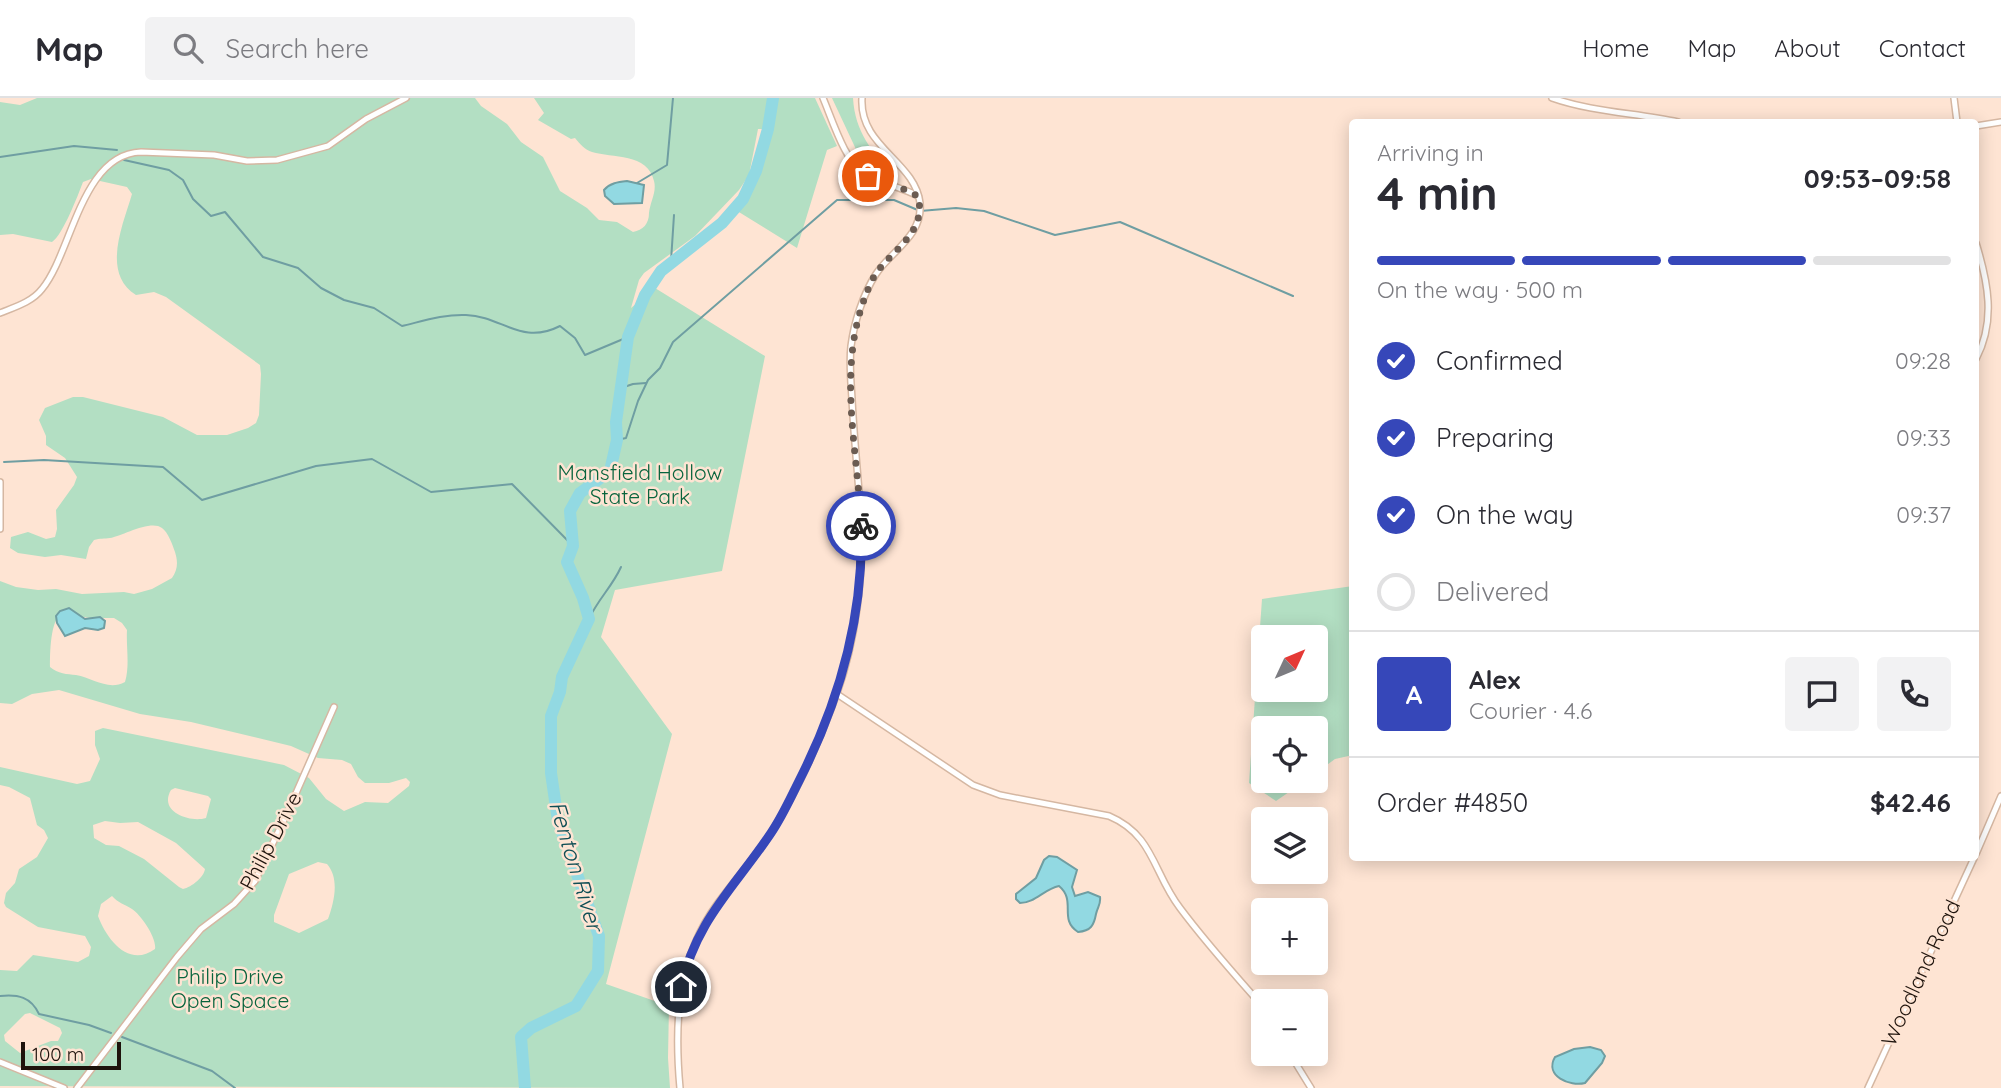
<!DOCTYPE html>
<meta charset="utf-8">
<style>
body{margin:0;font-family:Quicksand,sans-serif;background:#f2f2f3;color:#2b2b33;height:100vh;display:flex;flex-direction:column;font-size:26px;white-space:nowrap}
*{box-sizing:border-box;margin:0}
p{font-size:23px;color:#7c7c81}
.icon{flex:none;width:38px;height:38px;fill:none;stroke:currentColor;stroke-width:2;stroke-linecap:round;stroke-linejoin:round}
.map{position:relative;flex:1;overflow:hidden}
.details{position:absolute;left:1349px;top:21px;width:630px;height:742px;display:flex;flex-direction:column;background:#fff;border-radius:7px;box-shadow:0 4px 18px #0003}
.details>*{flex:none}
.needle{width:46px;rotate:46deg}
.tools{position:absolute;left:1251px;top:527px;display:grid;gap:14px}
.tools a{display:grid;place-items:center;width:77px;height:77px;border-radius:7px;background:#fff;box-shadow:0 4px 18px #0003;font-size:35px}
.scale{position:absolute;left:21px;bottom:18px;width:100px;box-sizing:border-box;padding-left:7px;border:4px solid #1e130c;border-top:0;font-size:19px;line-height:24px;white-space:nowrap;color:#1e130c;-webkit-text-stroke:5px #fee4d3;paint-order:stroke}
.pin{position:absolute;display:grid;place-items:center;width:60px;height:60px;color:#fff;margin:-30px;border:4px solid #fff;border-radius:50%;box-shadow:0 2px 7px #0007}
.courier{position:absolute;display:grid;place-items:center;width:70px;height:70px;margin:-35px;border:5px solid #3647b9;border-radius:50%;background:#fff;color:#222;box-shadow:0 2px 9px #0007}
.summary em{font-style:normal;font-weight:700}
.summary div{display:flex;flex-direction:column-reverse}
.summary{display:flex;align-items:center;justify-content:space-between;height:119px;padding:0 28px}
h1{font-size:46px;font-weight:700;line-height:52px}
.bar{display:grid;grid-template-columns:repeat(4,1fr);gap:10px 7px;align-content:center;height:84px;padding:0 28px}
.bar i{height:9px;border-radius:5px;background:#e1e1e2}
.bar .current{background:#3647b9}
.bar p{grid-column:span 4}
.line{display:flex;align-items:center;gap:18px;padding:0 28px;border-top:2px solid #e1e1e2}
.line div{flex:1}
.round{display:grid;place-items:center;flex:none;width:74px;height:74px;border-radius:7px;background:#f2f2f3}
ol{padding:0 28px;list-style:none}
li{display:flex;align-items:center;gap:21px;height:77px}
li p{margin-inline-start:auto}
li .icon{padding:7px;border-radius:50%;background:#3647b9;color:#fff;stroke-width:4}
li:last-child{color:#7c7c81}
li i{width:38px;height:38px;border:4px solid #e1e1e2;border-radius:50%}
header{display:flex;align-items:center;gap:42px;box-sizing:border-box;height:98px;padding:0 35px;background:#fff;border-bottom:2px solid #e1e1e2}
header strong{font-size:33px}
nav{display:flex;gap:38px;margin-inline-start:auto;font-size:24px}
.search{width:490px;height:63px;background:#f2f2f3;display:flex;align-items:center;gap:18px;box-sizing:border-box;padding:0 24px;border-radius:7px;color:#7c7c81;font-size:26px}
.map>svg:first-child{display:block}
.green{fill:#b3dfc3;fill-rule:evenodd}
.water{fill:#92d9e2;stroke:#6f9ea2;stroke-width:2}
.lines{fill:none;stroke-linecap:round;stroke-linejoin:round}
.stream{stroke:#6f9ea2;stroke-width:2}
.river{stroke:#92d9e2;stroke-width:12}
.street-casing{stroke:#d5b7a2;stroke-width:8}
.street{stroke:#fff;stroke-width:5}
.done{stroke:#6c5c52;stroke-width:7;stroke-dasharray:0 12.6}
.route{stroke:#3647b9;stroke-width:9}
.labels{text-anchor:middle;stroke-width:5;stroke-linejoin:round;paint-order:stroke}
.park-label{font-size:21px;fill:#08643d;stroke:#fee4d3}
.street-label{font-size:21px;fill:#1e130c;stroke:#fee4d3}
.water-label{font-size:23px;font-style:italic;fill:#0f4e55;stroke:#fee4d3}
</style>
<header>
<strong>Map</strong>
<div class="search"><svg class="icon" aria-label="search" viewBox="0 0 24 24"><circle cx="10" cy="10" r="6"/><path d="M15 15l6 6"/></svg>Search here</div>
<nav><a>Home</a><a>Map</a><a>About</a><a>Contact</a></nav>
</header>
<div class="map">
<svg width="2001" height="990" viewBox="0 0 2001 990">
<rect width="100%" height="100%" fill="#fee4d3"/>
<g class="green">
<path d="M 37,0 L 475,0 L 481,8 L 507,26 L 521,44 L 543,59 L 560,93 L 587,110 L 599,122 L 617,124 L 633,134 C 643,132 649,126 649,115 C 650,104 657,94 654,83 C 648,55 612,60 592,54 C 585,52 580,46 575,40 L 571,41 L 538,22 L 544,15 L 534,0 L 815,0 L 837,48 L 827,52 L 797,150 L 734,111 C 753,86 759,61 767,31 L 758,31 L 749,77 L 739,92 L 695,138 L 644,175 L 639,182 L 631,210 L 655,190 L 765,258 L 722,473 L 615,492 L 601,539 L 672,636 L 606,886 L 669,908 L 668,960 L 670,990 L 0,988 L 0,872 L 17,873 L 33,857 L 78,864 L 89,858 L 91,849 L 85,838 L 38,829 L 6,809 L 4,805 L 6,795 L 15,785 L 19,771 L 37,759 L 48,740 L 44,732 L 37,727 L 30,700 L 9,689 L 0,687 L 0,669 L 77,686 L 90,683 L 100,661 L 95,647 L 95,633 L 103,630 L 284,667 L 309,680 L 326,701 L 344,713 L 365,704 L 388,705 L 409,688 L 410,684 L 406,680 L 389,685 L 365,685 L 358,679 L 351,666 L 342,662 L 318,660 L 291,648 L 191,624 L 140,616 L 59,592 L 32,596 L 12,606 L 0,605 L 0,483 L 16,489 L 38,492 L 56,491 L 82,496 L 124,494 L 134,496 L 152,491 L 172,480 C 178,471 178,464 175,454 C 173,448 168,434 162,430 C 151,421 122,438 110,440 C 104,441 100,440 94,442 L 89,449 L 86,461 L 61,457 L 45,459 L 18,455 L 10,450 L 11,439 L 28,434 L 46,441 L 55,439 L 57,431 L 56,412 L 74,387 L 77,379 L 65,360 L 46,347 L 46,338 L 39,322 L 45,310 L 73,299 L 83,299 L 163,319 L 197,337 L 227,337 L 248,330 L 256,325 L 259,317 L 261,276 L 260,267 L 166,199 L 154,194 L 136,197 C 101,175 123,127 132,96 L 127,89 L 91,81 L 83,84 C 78,97 63,137 52,144 L 13,136 L 0,137 L 0,4 L 20,7 ZM 62,515 L 90,520 L 114,520 L 122,525 L 127,532 C 126,549 130,568 125,584 C 108,593 93,580 76,577 C 67,576 58,576 50,569 C 50,556 50,522 62,515 ZM 175,690 L 208,698 L 211,701 L 206,720 C 190,725 158,714 171,692 ZM 105,723 L 120,725 L 138,724 L 176,745 L 205,771 C 204,779 192,789 183,791 L 179,789 L 144,761 L 119,748 L 106,747 L 94,740 L 93,727 ZM 318,764 L 327,766 C 340,781 334,804 328,821 L 299,835 L 274,824 L 274,817 L 289,776 ZM 112,798 C 118,805 124,806 132,811 C 141,817 157,840 155,851 C 129,870 107,842 98,818 L 101,806 ZM 30,915 L 60,930 L 62,935 L 58,943 L 51,943 L 20,955 L 5,943 L 4,937 L 25,916 Z"/>
<path d="M 832,0 L 853,0 C 855,34 872,54 894,78 L 871,71 L 861,62 Z"/>
<path d="M 1353,488 L 1353,657 L 1335,661 L 1316,675 L 1316,630 L 1264,630 L 1264,682 L 1305,683 L 1276,703 L 1249,685 L 1262,501 ZM 1264,539 L 1316,539 L 1316,592 L 1264,592 Z"/>
</g>
<g class="water">
<path d="M 627,83 L 644,87 L 642,105 L 614,106 L 605,98 L 604,92 C 610,85 618,84 627,83 Z"/>
<polygon points="69,510 85,521 100,519 105,523 104,530 98,532 85,530 65,538 57,525 56,518 60,513"/>
<path d="M 1049,758 L 1057,759 L 1077,772 L 1072,789 L 1075,798 L 1088,794 L 1100,799 C 1101,806 1098,808 1096,816 C 1094,827 1091,833 1078,834 C 1058,821 1077,803 1059,788 C 1044,791 1035,805 1020,805 L 1016,801 L 1016,796 L 1036,780 L 1044,762 Z"/>
<path d="M 1590,949 L 1601,952 L 1605,958 L 1602,965 L 1585,985 C 1570,989 1544,978 1555,959 L 1574,951 Z"/>
</g>
<g class="lines">
<g class="stream">
<polyline points="0,59 74,48 117,52"/>
<path d="M 124,62 L 169,72 L 183,82 L 193,101 L 211,118 L 225,114 L 263,159 L 298,170 L 321,190 L 344,202 L 374,210 L 402,228 C 423,223 445,216 466,217 C 502,218 521,248 560,228 L 575,240 L 585,257 L 628,239"/>
<polyline points="637,85 667,67 673,0"/>
<polyline points="671,163 674,117"/>
<polyline points="621,290 633,286 646,285"/>
<polyline points="617,342 626,340 638,303 648,282 660,270 673,244 837,102 894,102 920,113 956,110 984,113 1055,137 1120,124 1293,198"/>
<polyline points="4,364 44,362 163,369 202,402 316,368 372,361 431,394 512,386 573,448"/>
<path d="M 589,521 C 598,501 612,489 621,469"/>
<path d="M 0,898 C 18,896 31,899 39,916 L 89,927 L 111,935"/>
<polyline points="122,939 212,973 235,990"/>
</g>
<polyline class="river" points="525,990 521,939 531,930 576,908 598,873 599,838 558,723 551,675 551,618 560,594 562,579 589,521 583,500 567,464 573,448 570,413 580,395 610,373 617,342 616,324 628,239 645,197 661,173 722,125 743,101 756,73 768,31 773,0"/>
<g class="street-casing">
<g id="street">
<path d="M 823,0 C 832,21 846,67 866,77 C 882,86 901,89 918,98"/>
<path d="M 1552,0 C 1592,14 1636,15 1678,24"/>
<polyline points="1954,0 1957,24"/>
<polyline points="1976,28 2001,24"/>
<path d="M 1976,145 C 1988,184 1996,223 1976,261"/>
<path d="M 0,215 C 15,209 32,204 42,191 C 72,155 81,56 141,54 L 214,57 L 247,63 L 277,62 L 328,48 L 366,21 L 406,0"/>
<polyline points="0,384 0,431"/>
<path d="M 837,596 L 973,687 L 1000,697 L 1109,718 C 1154,737 1153,775 1180,810 C 1206,845 1235,877 1264,910"/>
<polyline points="1976,756 2001,698"/>
<polyline points="1290,956 1311,990"/>
<polyline points="0,964 64,990"/>
<polyline points="77,990 177,859 201,831 234,806 255,783 289,711 334,609"/>
<path d="M 680,990 C 674,924 677,860 718,805 C 736,780 757,758 773,732 C 799,689 820,642 837,595 C 855,544 864,479 861,425 C 859,384 854,343 852,301 C 851,284 849,265 851,248 C 854,225 863,196 876,176 C 891,153 923,138 920,105 C 915,63 859,49 862,0"/>
<polyline points="1868,990 1974,760"/>
</g>
</g>
<use href="#street" class="street"/>
</g>
<g class="lines">
<path class="done" d="M 861,428 C 858,352 837,273 865,199 C 868,191 872,181 877,174 C 895,150 927,133 918,98 L 895,87 L 868,78"/>
<path class="route" d="M 681,889 C 696,822 735,789 771,735 C 782,719 790,701 799,683 C 839,604 864,518 861,428"/>
</g>
<g class="labels">
<g class="park-label">
<text x="640" y="382">Mansfield Hollow<tspan x="640" dy="24">State Park</tspan></text>
<text x="230" y="886">Philip Drive<tspan x="230" dy="24">Open Space</tspan></text>
</g>
<g class="street-label">
<text transform="translate(271 743) rotate(-62)" y="7">Philip Drive</text>
<text transform="translate(1921 875) rotate(-65)" y="7">Woodland Road</text>
</g>
<g class="water-label">
<text transform="translate(576 768) rotate(73)" y="8">Fenton River</text>
</g>
</g>
</svg>
<div class="tools">
<a><svg class="needle" viewBox="-14 -14 28 28"><path d="M0-13l5 13h-10z" fill="#e53935"/><path d="M0 13l5-13h-10z" fill="#7c7c81"/></svg></a>
<a><svg class="icon" aria-label="locate" viewBox="0 0 24 24"><circle cx="12" cy="12" r="6"/><path d="M12 2v4M12 18v4M2 12h4M18 12h4"/></svg></a>
<a><svg class="icon" aria-label="layers" viewBox="0 0 24 24"><path d="M12 4l9 5-9 5-9-5zM3 14l9 5 9-5"/></svg></a>
<a>+</a>
<a>−</a>
</div>
<div class="scale">100 m</div>
<div class="pin" style="left:868px;top:78px;background:#ea580c"><svg class="icon" aria-label="bag" viewBox="0 0 24 24"><path d="M5 8h14l-1 12H6zM9 8a3 3 0 0 1 6 0"/></svg></div>
<div class="pin" style="left:681px;top:889px;background:#1f2937"><svg class="icon" aria-label="home" viewBox="0 0 24 24"><path d="M3 11l9-7 9 7M6 9v11h12V9"/></svg></div>
<div class="courier" style="left:861px;top:428px"><svg class="icon" aria-label="bike" viewBox="0 0 24 24"><circle cx="6" cy="16" r="4"/><circle cx="18" cy="16" r="4"/><path d="M6 16l4-8h5l3 8M10 8l3 8H6M13 5h3"/></svg></div>
<section class="details">
<div class="summary"><div><h1>4 min</h1><p>Arriving in</p></div><em>09:53–09:58</em></div>
<div class="bar"><i class="current"></i><i class="current"></i><i class="current"></i><i></i><p>On the way · 500 m</p></div>
<ol>
<li><svg class="icon" aria-label="check" viewBox="0 0 24 24"><path d="M5 12l5 5 9-10"/></svg>Confirmed<p>09:28</p></li>
<li><svg class="icon" aria-label="check" viewBox="0 0 24 24"><path d="M5 12l5 5 9-10"/></svg>Preparing<p>09:33</p></li>
<li><svg class="icon" aria-label="check" viewBox="0 0 24 24"><path d="M5 12l5 5 9-10"/></svg>On the way<p>09:37</p></li>
<li><i></i>Delivered</li>
</ol>
<div class="line" style="height:126px"><b class="round" style="background:#3647b9;color:#fff">A</b><div><b>Alex</b><p>Courier · 4.6</p></div><a class="round"><svg class="icon" aria-label="chat" viewBox="0 0 24 24"><path d="M4 5h16v11H9l-5 4z"/></svg></a><a class="round"><svg class="icon" aria-label="phone" viewBox="0 0 24 24"><path d="M5 4h4l2 5-3 2q2 4 5 5l2-3 5 2v4C11 20 4 13 5 4z"/></svg></a></div>
<div class="line" style="height:91px"><div>Order #4850</div><b>$42.46</b></div>
</section>
</div>
